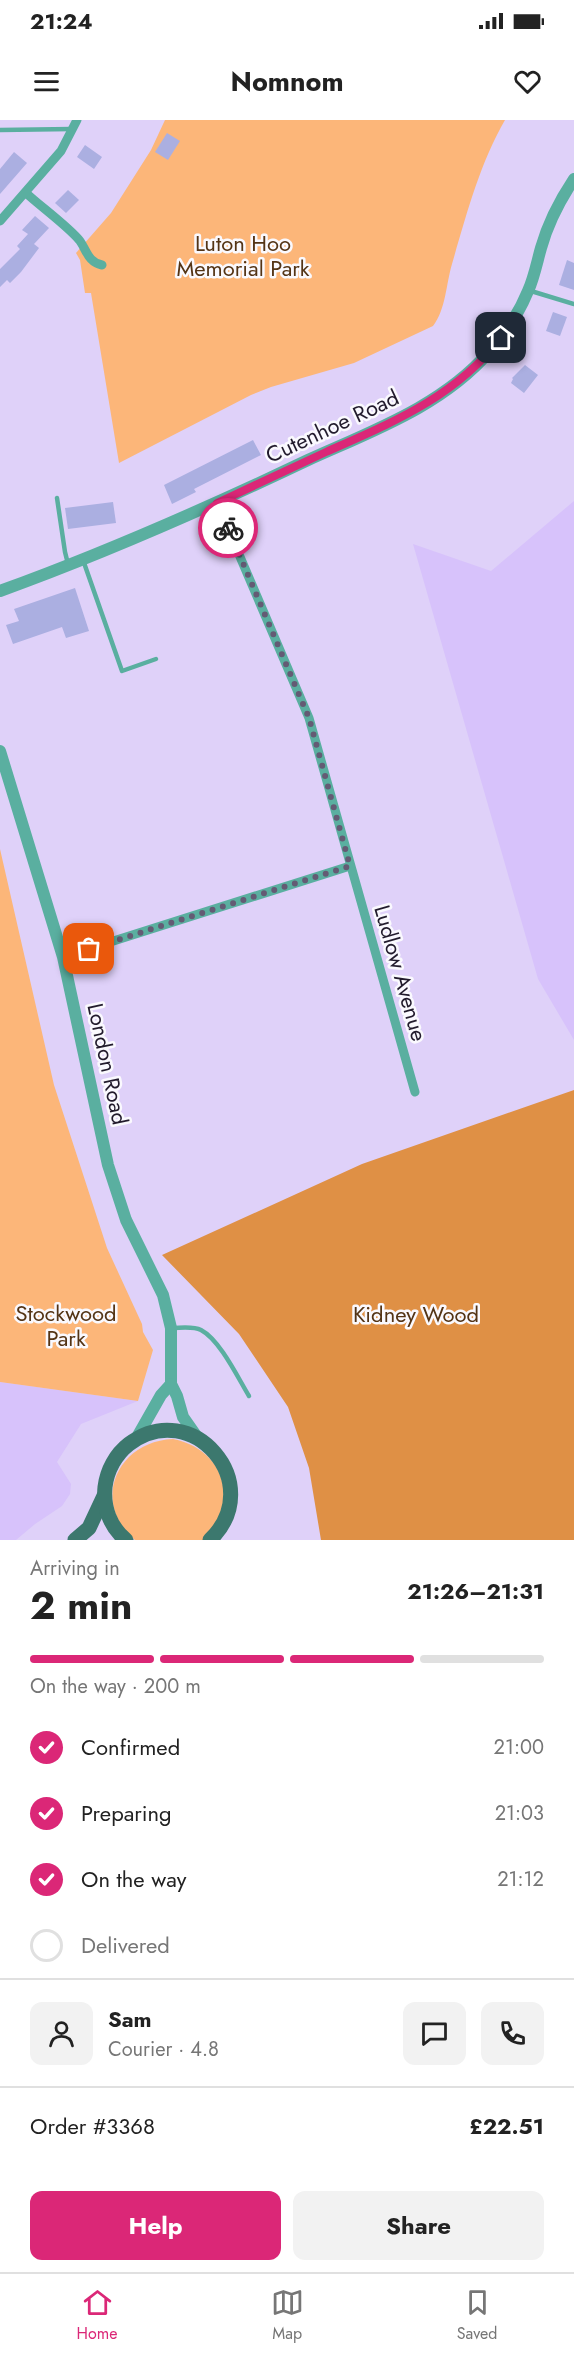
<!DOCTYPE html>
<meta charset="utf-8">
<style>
body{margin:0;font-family:Jost,sans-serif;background:#f2f2f2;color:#222;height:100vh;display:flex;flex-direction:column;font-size:22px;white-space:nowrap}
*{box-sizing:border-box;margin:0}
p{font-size:20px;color:#767676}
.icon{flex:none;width:33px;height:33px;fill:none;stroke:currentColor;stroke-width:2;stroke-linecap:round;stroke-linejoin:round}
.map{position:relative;height:1420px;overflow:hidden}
.side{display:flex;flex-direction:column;background:#fff;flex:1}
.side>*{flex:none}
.pin{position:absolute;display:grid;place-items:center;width:51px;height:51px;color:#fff;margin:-26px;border-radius:12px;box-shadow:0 3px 9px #0006}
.courier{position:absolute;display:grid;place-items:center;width:60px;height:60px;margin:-30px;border:4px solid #db2777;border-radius:50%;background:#fff;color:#222;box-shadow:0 2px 8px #0007}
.head em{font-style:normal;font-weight:700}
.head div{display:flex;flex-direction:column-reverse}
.head{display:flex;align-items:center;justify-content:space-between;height:102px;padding:0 30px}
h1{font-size:39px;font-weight:700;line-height:45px}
.bar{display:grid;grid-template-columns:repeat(4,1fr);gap:9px 6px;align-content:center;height:72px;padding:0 30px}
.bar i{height:8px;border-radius:4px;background:#e0e0e0}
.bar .active{background:#db2777}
.bar p{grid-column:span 4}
.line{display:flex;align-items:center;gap:15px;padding:0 30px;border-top:2px solid #e0e0e0}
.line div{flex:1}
.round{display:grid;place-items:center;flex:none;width:63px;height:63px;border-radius:12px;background:#f2f2f2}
ol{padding:0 30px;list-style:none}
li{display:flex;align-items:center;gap:18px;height:66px}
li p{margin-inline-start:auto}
li .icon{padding:6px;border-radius:50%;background:#db2777;color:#fff;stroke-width:4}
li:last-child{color:#767676}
li i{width:33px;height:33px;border:3px solid #e0e0e0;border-radius:50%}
.cta{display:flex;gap:12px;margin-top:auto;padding:12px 30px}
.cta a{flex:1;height:69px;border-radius:12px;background:#db2777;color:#fff;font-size:24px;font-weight:700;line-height:69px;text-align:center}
.cta a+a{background:#f2f2f2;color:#222}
.status{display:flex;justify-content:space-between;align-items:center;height:42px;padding:0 30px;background:#fff;direction:ltr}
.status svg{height:16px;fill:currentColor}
header{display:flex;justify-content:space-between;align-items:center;height:78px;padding:0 30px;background:#fff;font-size:27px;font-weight:700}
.dock{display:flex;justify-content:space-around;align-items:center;height:84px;border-top:2px solid #e0e0e0;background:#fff;font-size:16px;color:#767676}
.dock a{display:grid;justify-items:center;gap:3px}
.dock .active{color:#db2777}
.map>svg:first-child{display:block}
.built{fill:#d7c2fb}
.green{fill:#fcb679}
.forest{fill:#df9045}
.building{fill:#abafe1}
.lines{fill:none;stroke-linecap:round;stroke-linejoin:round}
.service{stroke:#5aafa0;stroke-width:4.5}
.minor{stroke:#5aafa0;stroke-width:9}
.tertiary{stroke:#5aafa0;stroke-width:12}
.primary{stroke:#3c786e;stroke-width:15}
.done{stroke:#645b74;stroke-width:6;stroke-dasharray:0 10.8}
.route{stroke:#db2777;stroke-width:8}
.labels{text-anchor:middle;stroke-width:5;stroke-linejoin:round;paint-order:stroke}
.park-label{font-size:22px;fill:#543415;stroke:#faf9fe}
.street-label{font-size:22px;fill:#221b2d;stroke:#faf9fe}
</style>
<div class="status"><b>21:24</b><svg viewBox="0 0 49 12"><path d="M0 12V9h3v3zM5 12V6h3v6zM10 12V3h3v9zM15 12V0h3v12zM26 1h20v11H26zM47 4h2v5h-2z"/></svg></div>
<header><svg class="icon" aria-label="menu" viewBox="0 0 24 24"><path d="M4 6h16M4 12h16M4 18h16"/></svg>Nomnom<svg class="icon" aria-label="heart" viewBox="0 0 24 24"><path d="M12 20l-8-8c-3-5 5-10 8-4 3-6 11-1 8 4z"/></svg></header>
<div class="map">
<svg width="574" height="1420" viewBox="0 0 574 1420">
<rect width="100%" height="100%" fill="#dfd1f9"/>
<g class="built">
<polygon points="574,381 574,920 538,859 413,424 491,451"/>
<polygon points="0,1262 138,1281 81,1304 57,1342 71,1364 70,1374 62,1386 35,1404 16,1420 0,1420"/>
</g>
<g class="green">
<path d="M 165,0 L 505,0 C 480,43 466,96 452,144 C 446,164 446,189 433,206 L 354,243 L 271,267 L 251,275 L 119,343 L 91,173 L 85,173 L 80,140 L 76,133 L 111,93 L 151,30 Z"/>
<polygon points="0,729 54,965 107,1128 142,1204 143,1212 153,1230 138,1281 0,1262"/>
<path d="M 173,1319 C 209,1326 231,1355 222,1392 C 220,1402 209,1412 203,1420 L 135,1420 C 90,1383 117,1321 173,1319 Z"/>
</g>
<polygon class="forest" points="574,970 574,1420 321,1420 309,1348 288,1287 239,1214 162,1135 362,1044"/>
<g class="building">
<polygon points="167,13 180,21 168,40 155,32"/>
<polygon points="85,25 102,37 94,49 77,37"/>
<polygon points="14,32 27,43 0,74 0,49"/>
<polygon points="68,70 79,80 66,93 55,83"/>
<polygon points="35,96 49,108 34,124 39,128 21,152 10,163 7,160 0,167 0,149 20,129 17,126 28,114 22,110"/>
<polygon points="567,140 574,143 574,170 559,165"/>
<polygon points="553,192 567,197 560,216 546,211"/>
<polygon points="525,245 538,255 524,273 511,263 513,259 512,258"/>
<polygon points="253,320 261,335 194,369 196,372 172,384 164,365"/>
<polygon points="113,382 116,403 68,409 65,388"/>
<polygon points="75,468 89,511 66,518 62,507 13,524 6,505 19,501 14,489"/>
</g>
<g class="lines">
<g class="service">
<polyline points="0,10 72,9"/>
<polyline points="531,171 574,184"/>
<polyline points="57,378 65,432 68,444"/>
<polyline points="83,440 122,551 156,539"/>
<path d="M 172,1208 C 181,1208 193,1206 201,1210 C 220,1220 238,1258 249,1276"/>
</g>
<g class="minor">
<path d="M 26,73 C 40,86 69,107 80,121 C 87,131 88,142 102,145"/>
<polyline points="0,101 61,31 77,0"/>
<polyline points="217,383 309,598 415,972"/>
<polyline points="63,837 350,746"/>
</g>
<g class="tertiary">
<path d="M 0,471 C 105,433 207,388 308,340 C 372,311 442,286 489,232 C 505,214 519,193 528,171 C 534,158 537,142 541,128 C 548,103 560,80 574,59"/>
<polyline points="0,631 63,837 108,1045 126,1100 163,1175 171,1208 171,1264 177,1276 183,1297 197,1317"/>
<polyline points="136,1319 161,1275 171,1264"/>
</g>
<g class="primary">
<polyline points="75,1420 89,1408 104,1376"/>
<path d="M 126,1420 C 110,1407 103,1387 105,1367 C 107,1350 116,1334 129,1324 C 192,1276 268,1364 210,1420"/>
</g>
</g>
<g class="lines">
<polyline class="done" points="89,829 350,746 309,598 228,408"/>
<path class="route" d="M 228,408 L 217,383 C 253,366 289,349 326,332 C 393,302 454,278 501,218"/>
</g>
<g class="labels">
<g class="park-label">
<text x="243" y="131">Luton Hoo<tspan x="243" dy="25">Memorial Park</tspan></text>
<text x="66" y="1201">Stockwood<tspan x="66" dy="25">Park</tspan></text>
<text x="416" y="1202">Kidney Wood</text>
</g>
<g class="street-label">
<text transform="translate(332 306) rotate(-25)" y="8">Cutenhoe Road</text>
<text transform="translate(401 853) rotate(74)" y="8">Ludlow Avenue</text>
<text transform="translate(108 944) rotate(78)" y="8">London Road</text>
</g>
</g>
</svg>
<div class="pin" style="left:89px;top:829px;background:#ea580c"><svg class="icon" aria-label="bag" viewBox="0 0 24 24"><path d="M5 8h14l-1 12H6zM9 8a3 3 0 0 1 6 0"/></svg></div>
<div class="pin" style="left:501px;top:218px;background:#1f2937"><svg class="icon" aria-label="home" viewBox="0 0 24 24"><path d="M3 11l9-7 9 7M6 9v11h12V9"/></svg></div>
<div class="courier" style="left:228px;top:408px"><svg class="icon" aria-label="bike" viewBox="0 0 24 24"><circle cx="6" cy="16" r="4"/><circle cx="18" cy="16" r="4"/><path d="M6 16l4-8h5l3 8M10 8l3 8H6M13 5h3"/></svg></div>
</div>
<section class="side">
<div class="head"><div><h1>2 min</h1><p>Arriving in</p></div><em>21:26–21:31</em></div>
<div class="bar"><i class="active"></i><i class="active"></i><i class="active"></i><i></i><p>On the way · 200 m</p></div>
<ol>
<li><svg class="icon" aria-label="check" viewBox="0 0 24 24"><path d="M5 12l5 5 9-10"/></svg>Confirmed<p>21:00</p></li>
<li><svg class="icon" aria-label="check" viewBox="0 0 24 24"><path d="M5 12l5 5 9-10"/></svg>Preparing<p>21:03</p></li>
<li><svg class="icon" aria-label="check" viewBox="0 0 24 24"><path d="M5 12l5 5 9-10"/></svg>On the way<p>21:12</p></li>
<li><i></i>Delivered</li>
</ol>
<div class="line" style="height:108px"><a class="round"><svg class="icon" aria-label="person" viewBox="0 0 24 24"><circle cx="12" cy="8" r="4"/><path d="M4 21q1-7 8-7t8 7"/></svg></a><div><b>Sam</b><p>Courier · 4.8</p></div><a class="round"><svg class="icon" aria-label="chat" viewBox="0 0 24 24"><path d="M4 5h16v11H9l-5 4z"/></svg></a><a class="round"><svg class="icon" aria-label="phone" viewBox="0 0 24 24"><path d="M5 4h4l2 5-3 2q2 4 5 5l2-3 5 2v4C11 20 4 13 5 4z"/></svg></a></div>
<div class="line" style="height:78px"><div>Order #3368</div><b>£22.51</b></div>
<div class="cta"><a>Help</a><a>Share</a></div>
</section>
<nav class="dock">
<a class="active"><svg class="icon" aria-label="home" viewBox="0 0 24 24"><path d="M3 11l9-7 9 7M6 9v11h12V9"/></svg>Home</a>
<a><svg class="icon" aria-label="map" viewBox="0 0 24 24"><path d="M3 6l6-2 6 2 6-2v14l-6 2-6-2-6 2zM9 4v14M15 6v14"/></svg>Map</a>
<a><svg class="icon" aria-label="saved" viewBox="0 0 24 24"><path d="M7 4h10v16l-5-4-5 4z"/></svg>Saved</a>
</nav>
